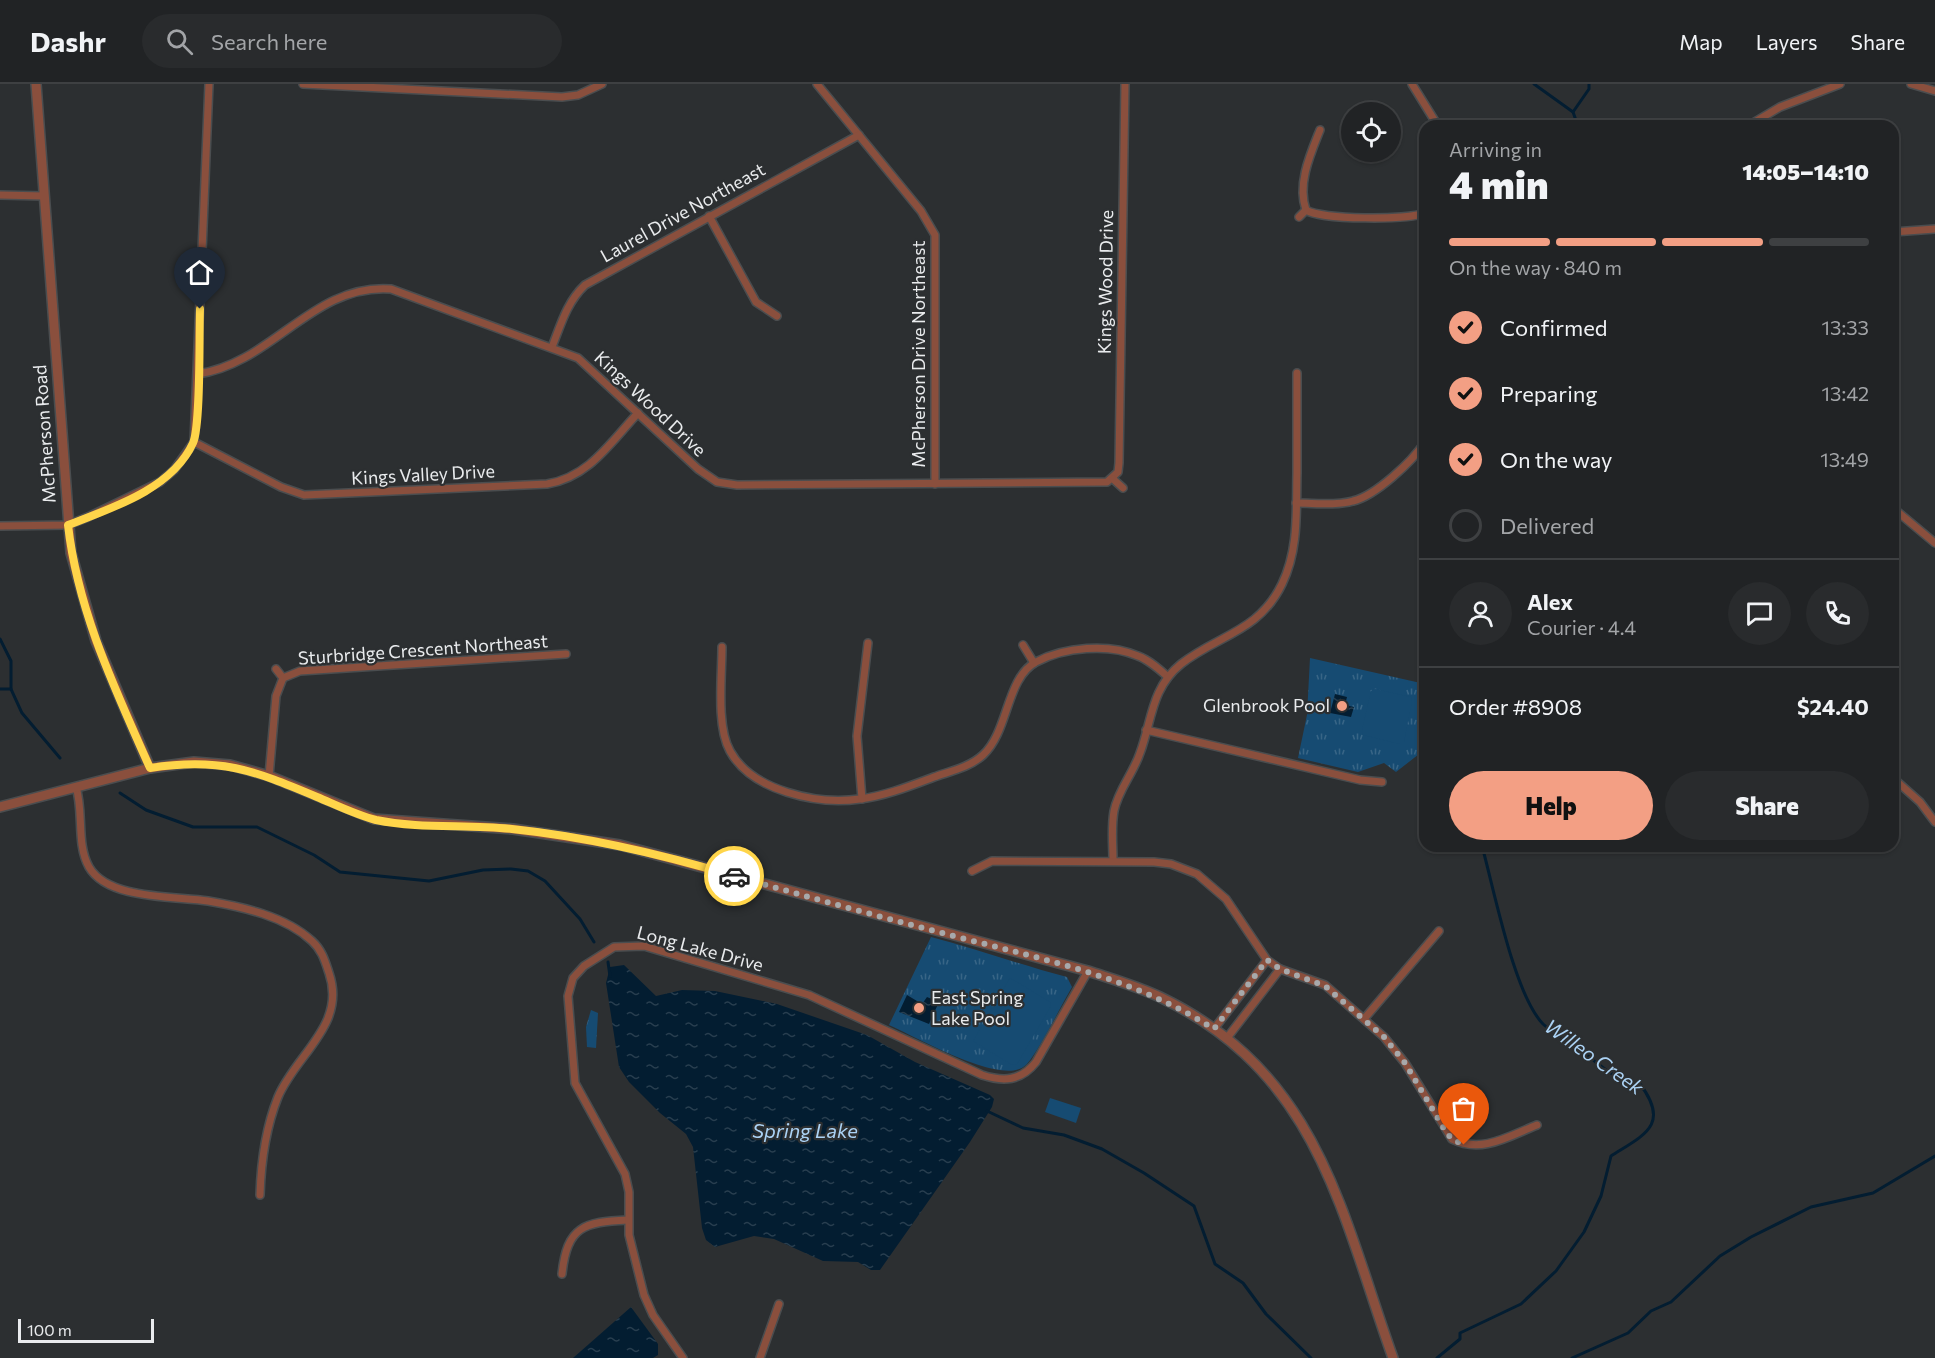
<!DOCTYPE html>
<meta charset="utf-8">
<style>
body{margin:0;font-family:Commissioner,sans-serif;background:#292b2d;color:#f1f3f6;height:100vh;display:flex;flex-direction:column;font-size:22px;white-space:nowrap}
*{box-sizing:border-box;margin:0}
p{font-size:20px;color:#a2a4a7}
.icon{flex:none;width:33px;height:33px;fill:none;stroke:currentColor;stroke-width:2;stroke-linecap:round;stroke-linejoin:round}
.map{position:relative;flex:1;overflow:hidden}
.details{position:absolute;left:1419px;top:36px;width:480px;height:732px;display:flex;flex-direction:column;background:#212325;border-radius:18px;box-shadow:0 2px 4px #0004,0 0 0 2px #3e4042}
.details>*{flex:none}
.buttons{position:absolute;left:1341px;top:18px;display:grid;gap:12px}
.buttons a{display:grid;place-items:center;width:60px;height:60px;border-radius:50%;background:#212325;box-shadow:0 2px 4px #0004,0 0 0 2px #3e4042;font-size:30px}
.scale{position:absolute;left:18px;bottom:15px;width:136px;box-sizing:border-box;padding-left:6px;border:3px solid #e9ebed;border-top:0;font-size:16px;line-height:21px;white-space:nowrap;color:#e9ebed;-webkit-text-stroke:4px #2c2f31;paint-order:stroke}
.pin{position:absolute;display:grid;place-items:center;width:51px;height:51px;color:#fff;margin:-62px -26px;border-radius:50% 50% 50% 0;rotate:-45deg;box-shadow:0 0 6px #0007}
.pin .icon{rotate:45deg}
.courier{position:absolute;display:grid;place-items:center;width:60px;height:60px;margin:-30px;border:4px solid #ffd54a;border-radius:50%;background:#fff;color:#222;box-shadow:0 2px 8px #0007}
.head em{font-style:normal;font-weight:800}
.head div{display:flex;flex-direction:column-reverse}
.head{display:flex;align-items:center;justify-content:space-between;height:102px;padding:0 30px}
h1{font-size:39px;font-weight:800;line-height:45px}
.bar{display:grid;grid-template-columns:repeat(4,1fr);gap:9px 6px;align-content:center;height:72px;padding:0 30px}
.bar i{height:8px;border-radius:4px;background:#3e4042}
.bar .current{background:#f39f84}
.bar p{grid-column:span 4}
.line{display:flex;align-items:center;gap:15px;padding:0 30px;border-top:2px solid #3e4042}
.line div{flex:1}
.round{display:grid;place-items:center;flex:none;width:63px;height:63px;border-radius:32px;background:#292b2d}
ol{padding:0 30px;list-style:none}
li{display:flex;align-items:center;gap:18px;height:66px}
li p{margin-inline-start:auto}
li .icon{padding:6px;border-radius:50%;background:#f39f84;color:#111;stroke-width:4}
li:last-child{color:#a2a4a7}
li i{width:33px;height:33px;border:3px solid #3e4042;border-radius:50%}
.cta{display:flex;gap:12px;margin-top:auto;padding:12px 30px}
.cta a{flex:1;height:69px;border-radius:36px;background:#f39f84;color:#111;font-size:24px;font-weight:800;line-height:69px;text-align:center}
.cta a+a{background:#292b2d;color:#f1f3f6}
header{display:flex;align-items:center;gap:36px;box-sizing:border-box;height:84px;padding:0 30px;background:#212325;border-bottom:2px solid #3e4042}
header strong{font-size:28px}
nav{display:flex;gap:33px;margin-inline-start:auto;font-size:21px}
.search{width:420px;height:54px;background:#292b2d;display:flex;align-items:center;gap:15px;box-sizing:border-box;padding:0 21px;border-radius:33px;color:#a2a4a7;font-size:22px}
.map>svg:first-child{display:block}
.park{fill:url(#park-tufts)}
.garden{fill:#164b72}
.water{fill:url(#water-ripples)}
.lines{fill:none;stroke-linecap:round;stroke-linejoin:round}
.stream{stroke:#031d31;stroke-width:3}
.minor-casing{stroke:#4a4d4f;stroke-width:10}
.tertiary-casing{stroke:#4a4d4f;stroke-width:12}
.minor{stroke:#8a4f3d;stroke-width:7}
.tertiary{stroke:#8a4f3d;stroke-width:9}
.done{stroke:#a7a9ab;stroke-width:6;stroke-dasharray:0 10.8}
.route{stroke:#ffd54a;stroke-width:8}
.poi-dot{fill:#f39f84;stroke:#2c2f31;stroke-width:2}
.labels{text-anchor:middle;stroke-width:4.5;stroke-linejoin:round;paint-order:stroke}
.street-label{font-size:18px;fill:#e9ebed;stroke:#2c2f31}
.poi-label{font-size:18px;fill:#e9ebed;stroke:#2c2f31;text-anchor:end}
.water-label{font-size:20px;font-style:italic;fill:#abd2f4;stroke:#2c2f31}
</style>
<header>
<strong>Dashr</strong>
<div class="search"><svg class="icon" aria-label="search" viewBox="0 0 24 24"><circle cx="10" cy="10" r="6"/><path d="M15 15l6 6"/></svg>Search here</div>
<nav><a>Map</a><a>Layers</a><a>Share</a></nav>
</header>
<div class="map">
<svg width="1935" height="1274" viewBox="0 0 1935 1274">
<defs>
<pattern id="park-tufts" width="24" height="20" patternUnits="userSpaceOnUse" patternTransform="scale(1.5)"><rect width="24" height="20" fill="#164b72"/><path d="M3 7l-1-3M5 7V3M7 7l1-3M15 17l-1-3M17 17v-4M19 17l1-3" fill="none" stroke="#386586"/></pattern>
<pattern id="water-ripples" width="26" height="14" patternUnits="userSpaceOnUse" patternTransform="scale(1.5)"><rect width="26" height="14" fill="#031d31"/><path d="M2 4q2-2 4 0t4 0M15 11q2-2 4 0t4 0" fill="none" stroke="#283e4f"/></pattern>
</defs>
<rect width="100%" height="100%" fill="#2c2f31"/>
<g class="park">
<polygon points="1310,574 1425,600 1423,667 1396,688 1384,679 1358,688 1298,674 1307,631"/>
<path d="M 931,853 C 977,865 1021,881 1067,893 L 1072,903 C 1059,925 1042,962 1027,980 C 1005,1005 915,952 889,941 Z"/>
<polygon points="591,926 598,929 596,964 587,963 586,943"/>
</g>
<g class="garden">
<polygon points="1375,605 1411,613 1412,617 1404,658 1400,660 1363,651 1362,646 1371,607"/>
<polygon points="1010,894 1050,918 1051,922 1017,980 1012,981 973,957"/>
<polygon points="1050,1014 1081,1024 1076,1039 1045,1028"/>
</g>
<g class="water">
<polygon points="1335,610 1347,613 1345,621 1354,623 1351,633 1330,629"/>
<polygon points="624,881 656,912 682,906 715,907 777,920 867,951 915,978 990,1011 994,1015 992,1023 970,1058 880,1186 871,1186 858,1178 823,1177 774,1155 754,1152 715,1163 706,1156 702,1144 693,1063 686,1050 660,1029 629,998 619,983 606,899 610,883"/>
<polygon points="907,911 922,920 927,913 939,918 929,940 899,928"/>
<polygon points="631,1223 658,1260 658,1271 653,1274 573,1274"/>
</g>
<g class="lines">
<g class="stream">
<polyline points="1534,0 1573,28 1578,42"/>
<polyline points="1573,28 1589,5 1589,0"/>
<polyline points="0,555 11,577 11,605 22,629 60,674"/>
<polyline points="0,605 11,605"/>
<polyline points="120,709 146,726 193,743 257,743 314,771 340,788 429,797 483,786 511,785 528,787 545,797 580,835 594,858"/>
<polyline points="608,878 610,892"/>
<polyline points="987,1027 1023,1044 1064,1051 1102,1065 1144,1089 1194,1122 1215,1180 1243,1199 1266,1230 1311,1274"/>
<path d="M 1437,1274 L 1460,1255 L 1460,1249 L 1521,1220 L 1556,1187 L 1584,1148 L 1601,1112 L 1611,1072 C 1644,1051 1671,1041 1640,1000 C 1621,999 1603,984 1588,972 C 1574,961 1556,952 1543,940 C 1514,910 1494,805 1482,762"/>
<polyline points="1572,1274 1628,1249 1651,1227 1671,1218 1720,1172 1751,1153 1811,1123 1873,1109 1935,1072"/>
</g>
<g class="minor-casing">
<g id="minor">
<polyline points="303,0 562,13 578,11 602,0"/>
<polyline points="817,0 921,127 935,151 935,400"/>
<polyline points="1412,0 1438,42"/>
<polyline points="1911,0 1935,7"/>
<polyline points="1748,42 1780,23 1840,0"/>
<path d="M 1320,46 C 1310,71 1297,100 1306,126 C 1321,136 1408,136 1425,129"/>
<polyline points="0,111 44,112"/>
<polyline points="709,132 756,218 777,232"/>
<polyline points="1299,133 1306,126"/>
<polyline points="1893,148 1935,145"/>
<path d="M 552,263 C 561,240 567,218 585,201 L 859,51"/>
<path d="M 198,290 C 273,279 313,199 391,205 L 578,274 L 698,385 L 717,398 L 737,401 L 1107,398 L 1118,388 L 1119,379 L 1125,0"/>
<path d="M 194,358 L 281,403 L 304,411 L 547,400 C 589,393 610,359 638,329"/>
<polyline points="1113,395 1123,404"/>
<path d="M 1296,419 C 1315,419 1335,422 1353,417 C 1375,412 1412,378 1425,358"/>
<polyline points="1893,424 1935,459"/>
<polyline points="0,442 68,441 88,433 160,398 174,386 194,358 209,0"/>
<polyline points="1023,561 1034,579"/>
<path d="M 722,563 C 722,592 716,642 730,667 C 752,707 817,721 860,715 C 885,712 910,702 934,693 C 951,687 970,683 983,671 C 1009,647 1006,594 1036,578 C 1064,563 1109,559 1138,572 C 1149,576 1159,585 1168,593"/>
<polyline points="276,585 283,594"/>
<polyline points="1146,646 1360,696 1382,698"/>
<polyline points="269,692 276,612 283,594 300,587 566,570"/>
<polyline points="1893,694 1920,718 1935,738"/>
<path d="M 76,703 C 84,728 76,760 89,783 C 108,816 175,812 208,817 C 243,823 285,832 312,857 C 322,866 325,877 329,889 C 347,941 296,970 278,1013 C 266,1043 261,1079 260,1111"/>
<polyline points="862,715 857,652 868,559"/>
<path d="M 1113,777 C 1113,761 1111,744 1114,727 C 1118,706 1133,690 1140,669 C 1152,637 1151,604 1181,580 C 1218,551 1259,548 1282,500 C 1299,465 1296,427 1297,389 C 1297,355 1297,322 1297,289"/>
<path d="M 972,787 L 992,777 L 1154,778 L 1171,780 L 1197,790 L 1226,815 L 1267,876 L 1280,885 L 1325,901 L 1384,953 L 1405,979 L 1452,1055 C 1482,1070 1509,1052 1537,1041"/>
<polyline points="1364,935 1439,847"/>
<polyline points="1214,945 1267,876"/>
<polyline points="1227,954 1280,885"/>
<path d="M 562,1190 C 567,1142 584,1138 628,1136"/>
<path d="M 683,1274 L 653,1231 L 644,1211 L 629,1151 L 629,1108 L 625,1090 L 575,999 L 568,912 L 573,894 L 584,882 L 614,863 L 644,862 L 809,911 L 982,991 C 1004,998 1021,997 1036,978 L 1088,887"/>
<polyline points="760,1274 779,1220"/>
</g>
</g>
<g class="tertiary-casing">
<g id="tertiary">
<polyline points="36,0 71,469 96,557 150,684"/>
<path d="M 0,723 L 150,684 L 194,678 L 230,681 L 269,692 L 374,735 L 513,745 L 620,761 L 1088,887 C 1112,895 1137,902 1160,913 C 1318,989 1340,1125 1393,1274"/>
</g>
</g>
<use href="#minor" class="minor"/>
<use href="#tertiary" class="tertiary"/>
</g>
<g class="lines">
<path class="done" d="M 734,792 C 809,813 883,834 958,853 C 1049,877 1134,894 1214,945 L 1267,876 L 1280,885 L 1325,902 L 1384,953 L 1405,979 L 1446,1048 L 1452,1055 L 1464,1061"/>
<path class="route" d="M 200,225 C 199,252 201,341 193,359 C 172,405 112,424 68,441 C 78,528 115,605 150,684 C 220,673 253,686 317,713 C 336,721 356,731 376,736 C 420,745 467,740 512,745 C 588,753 661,770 734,792"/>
</g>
<g class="poi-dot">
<circle cx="1342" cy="622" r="6"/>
<circle cx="919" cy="924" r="6"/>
</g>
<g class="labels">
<g class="street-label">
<text transform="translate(683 129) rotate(-29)" y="6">Laurel Drive Northeast</text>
<text transform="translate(1106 198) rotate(-89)" y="6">Kings Wood Drive</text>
<text transform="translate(919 270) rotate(-90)" y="6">McPherson Drive Northeast</text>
<text transform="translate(650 320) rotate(43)" y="6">Kings Wood Drive</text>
<text transform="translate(45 350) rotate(-94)" y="6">McPherson Road</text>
<text transform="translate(423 391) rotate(-3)" y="6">Kings Valley Drive</text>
<text transform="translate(423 566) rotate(-4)" y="6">Sturbridge Crescent Northeast</text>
<text transform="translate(700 865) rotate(15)" y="6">Long Lake Drive</text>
</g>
<g class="poi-label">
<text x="1330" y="628">Glenbrook Pool</text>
<text x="931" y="920" text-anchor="start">East Spring<tspan x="931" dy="21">Lake Pool</tspan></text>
</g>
<g class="water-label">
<text transform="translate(1594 973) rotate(35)" y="7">Willeo Creek</text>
<text x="805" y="1054">Spring Lake</text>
</g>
</g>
</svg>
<div class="buttons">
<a><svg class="icon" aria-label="locate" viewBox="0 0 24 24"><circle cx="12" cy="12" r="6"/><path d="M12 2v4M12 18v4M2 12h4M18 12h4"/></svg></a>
</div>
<div class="scale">100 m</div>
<div class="pin" style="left:1464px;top:1061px;background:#ea580c"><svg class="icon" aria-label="bag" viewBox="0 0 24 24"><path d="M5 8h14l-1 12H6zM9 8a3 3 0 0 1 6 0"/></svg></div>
<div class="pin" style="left:200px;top:225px;background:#1f2937"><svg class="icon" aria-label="home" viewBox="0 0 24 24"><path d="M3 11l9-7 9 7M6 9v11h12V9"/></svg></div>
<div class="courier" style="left:734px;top:792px"><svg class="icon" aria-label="car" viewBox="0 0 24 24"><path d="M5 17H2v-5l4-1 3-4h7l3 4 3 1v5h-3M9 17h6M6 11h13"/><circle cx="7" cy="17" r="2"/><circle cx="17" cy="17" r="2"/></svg></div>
<section class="details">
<div class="head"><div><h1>4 min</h1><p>Arriving in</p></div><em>14:05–14:10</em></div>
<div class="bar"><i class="current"></i><i class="current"></i><i class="current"></i><i></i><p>On the way · 840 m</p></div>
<ol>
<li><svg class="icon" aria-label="check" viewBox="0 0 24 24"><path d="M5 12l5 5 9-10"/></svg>Confirmed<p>13:33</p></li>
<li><svg class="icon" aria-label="check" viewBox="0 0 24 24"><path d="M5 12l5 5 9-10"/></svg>Preparing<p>13:42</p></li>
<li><svg class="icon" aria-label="check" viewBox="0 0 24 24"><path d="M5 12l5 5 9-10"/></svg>On the way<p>13:49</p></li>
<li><i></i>Delivered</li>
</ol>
<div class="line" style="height:108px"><a class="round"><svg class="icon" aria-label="person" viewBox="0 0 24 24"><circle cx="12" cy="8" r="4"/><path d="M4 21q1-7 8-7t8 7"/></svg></a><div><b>Alex</b><p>Courier · 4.4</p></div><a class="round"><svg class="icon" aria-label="chat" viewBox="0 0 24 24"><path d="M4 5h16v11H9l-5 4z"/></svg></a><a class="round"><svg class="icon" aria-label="phone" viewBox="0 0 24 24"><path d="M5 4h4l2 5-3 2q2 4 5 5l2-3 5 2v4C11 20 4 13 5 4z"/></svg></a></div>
<div class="line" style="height:78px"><div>Order #8908</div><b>$24.40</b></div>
<div class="cta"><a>Help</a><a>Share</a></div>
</section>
</div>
